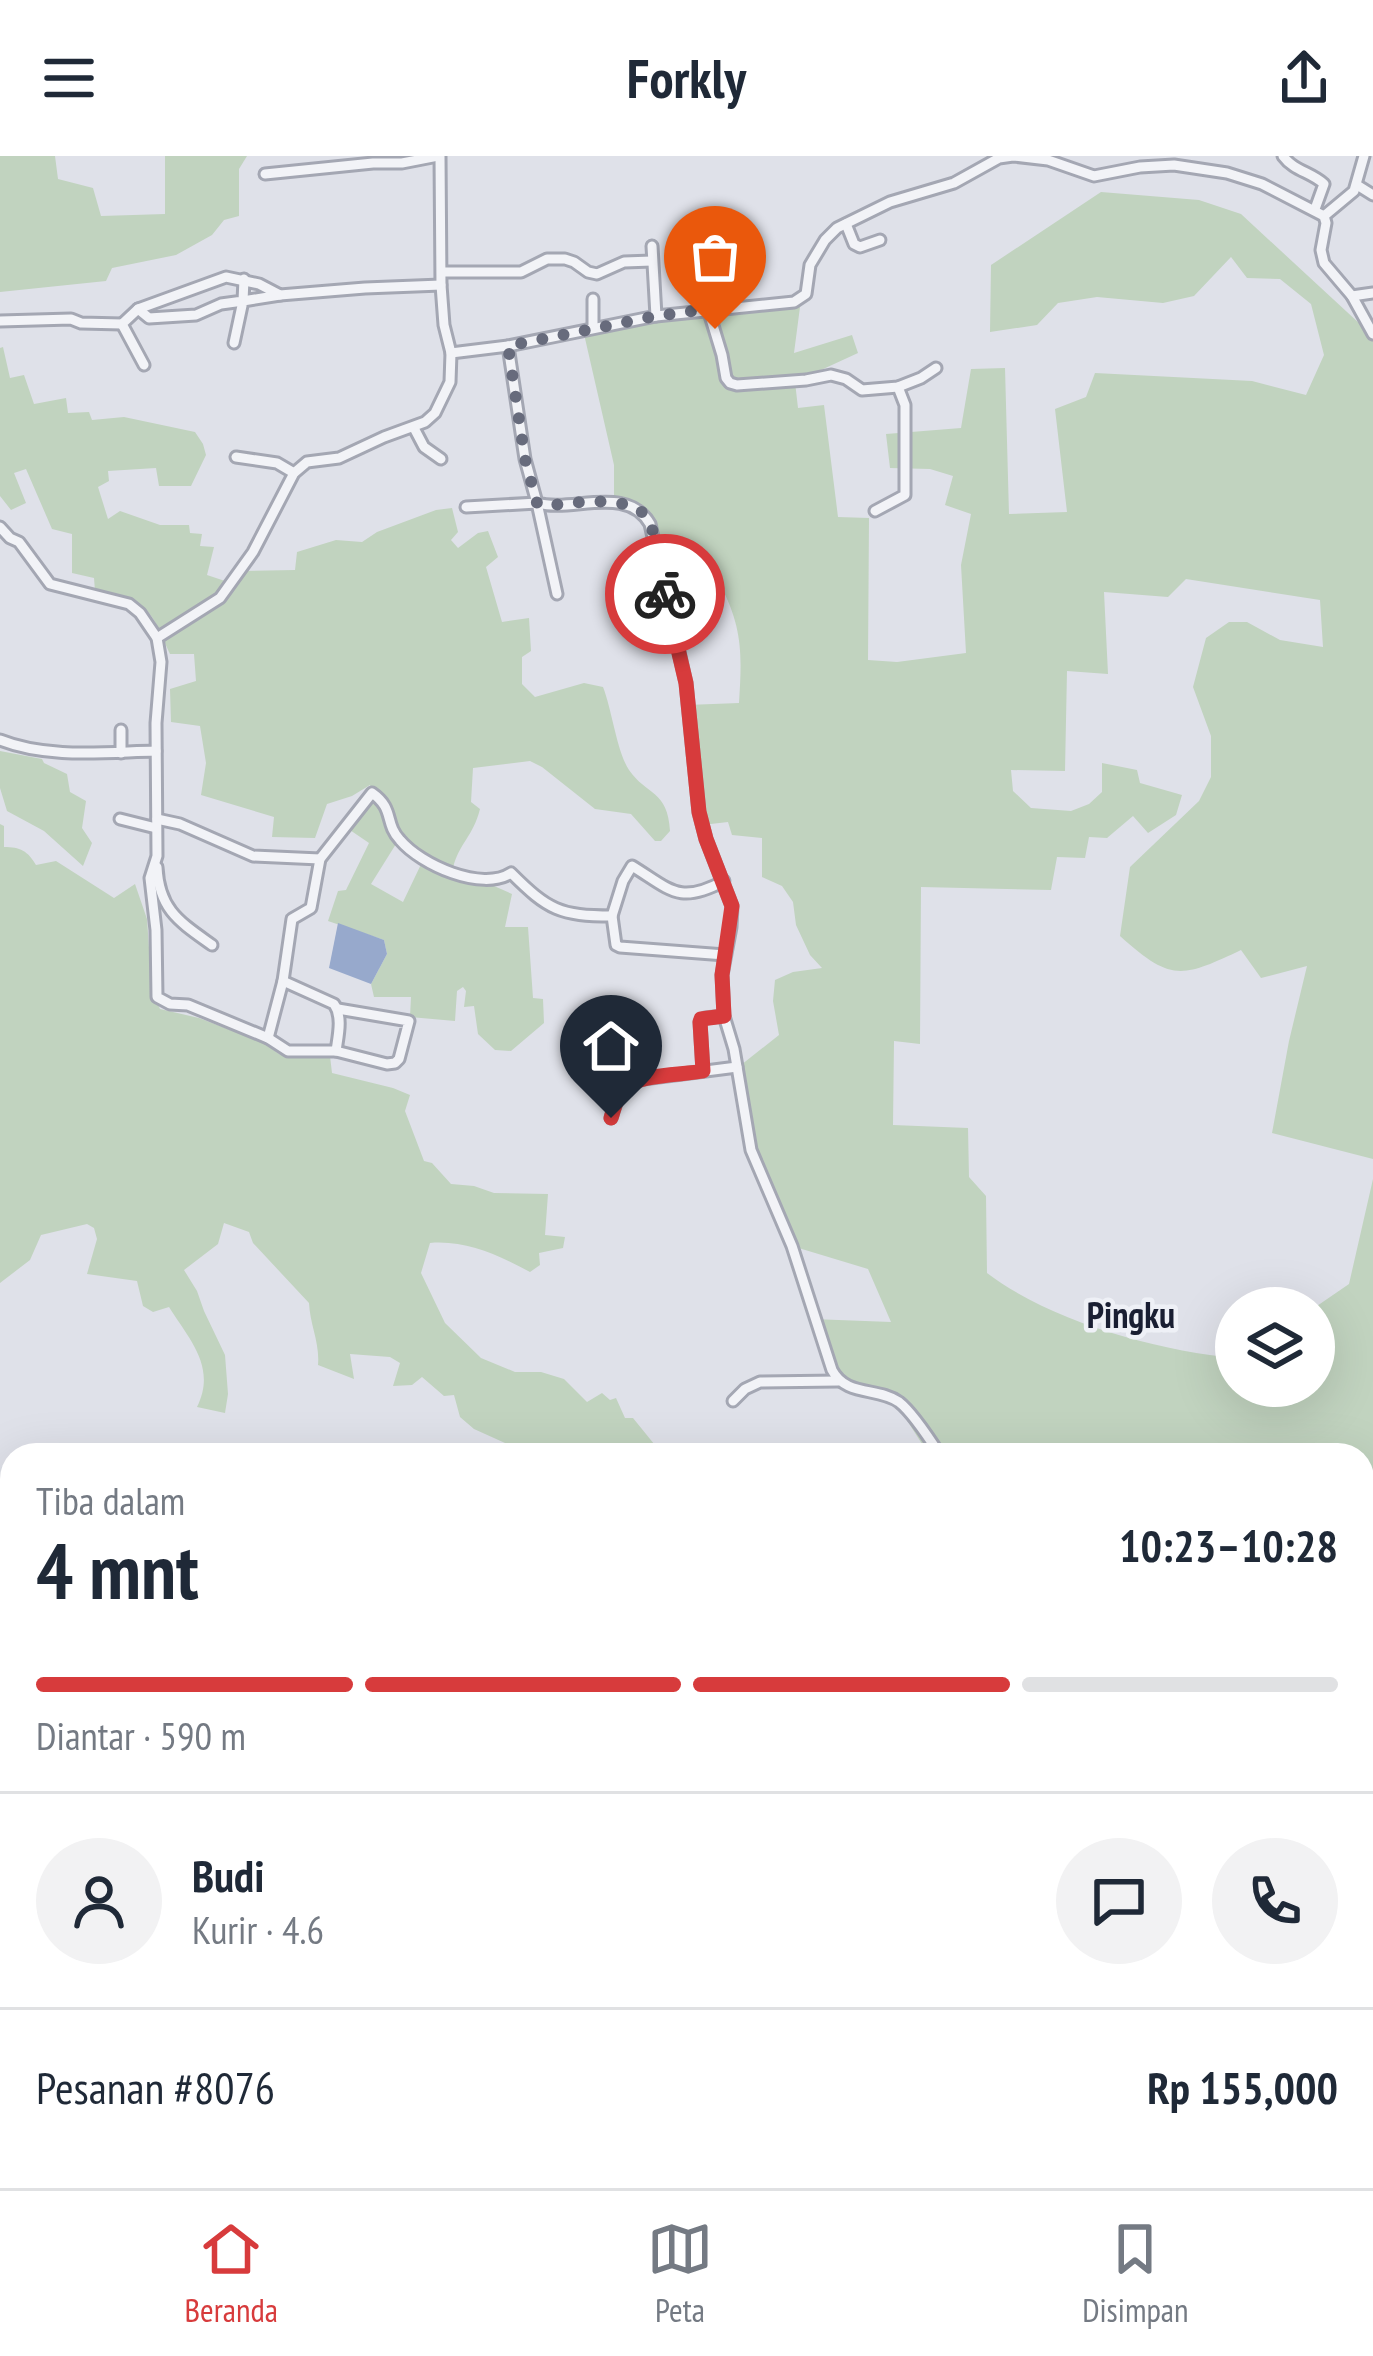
<!DOCTYPE html>
<html lang="id">
<meta charset="utf-8">
<style>
body{margin:0;font-family:"PT Sans Narrow",sans-serif;background:#f2f2f3;color:#1f2937;height:100vh;display:flex;flex-direction:column;font-size:45px;white-space:nowrap}
*{box-sizing:border-box;margin:0}
p{font-size:39px;color:#747a83}
.icon{flex:none;width:66px;height:66px;fill:none;stroke:currentColor;stroke-width:2;stroke-linecap:round;stroke-linejoin:round}
.map{position:relative;flex:1;overflow:hidden}
.side{position:absolute;left:0px;top:1287px;width:1374px;height:747px;display:flex;flex-direction:column;background:#fff;border-radius:36px 36px 0 0;box-shadow:0 12px 48px #0002}
.side>*{flex:none}
.buttons{position:absolute;left:1215px;top:1131px;display:grid;gap:24px}
.buttons a{display:grid;place-items:center;width:120px;height:120px;border-radius:50%;background:#fff;box-shadow:0 12px 48px #0002;font-size:60px}
.pin{position:absolute;display:grid;place-items:center;width:102px;height:102px;color:#fff;margin:-123px -51px;border-radius:50% 50% 50% 0;rotate:-45deg;box-shadow:0 0 12px #0007}
.pin .icon{rotate:45deg}
.courier{position:absolute;display:grid;place-items:center;width:120px;height:120px;margin:-60px;border:9px solid #d73b3c;border-radius:50%;background:#fff;color:#222;box-shadow:0 3px 15px #0007}
.headline em{font-style:normal;font-weight:700}
.headline div{display:flex;flex-direction:column-reverse}
.headline{display:flex;align-items:center;justify-content:space-between;height:204px;padding:0 36px}
h1{font-size:78px;font-weight:700;line-height:90px}
.bar{display:grid;grid-template-columns:repeat(4,1fr);gap:18px 12px;align-content:center;height:144px;padding:0 36px}
.bar i{height:15px;border-radius:9px;background:#e0e1e3}
.bar .on{background:#d73b3c}
.bar p{grid-column:span 4}
.line{display:flex;align-items:center;gap:30px;padding:0 36px;border-top:3px solid #e0e1e3}
.line div{flex:1}
.round{display:grid;place-items:center;flex:none;width:126px;height:126px;border-radius:63px;background:#f2f2f3}
header{display:flex;justify-content:space-between;align-items:center;height:156px;padding:0 36px;background:#fff;font-size:54px;font-weight:700}
.menu{display:flex;justify-content:space-around;align-items:center;height:168px;border-top:3px solid #e0e1e3;background:#fff;font-size:33px;color:#747a83}
.menu a{display:grid;justify-items:center;gap:6px}
.menu .on{color:#d73b3c}
.map>svg:first-child{display:block}
.green{fill:#c1d3bf;fill-rule:evenodd}
.water{fill:#97a9cc}
.lines{fill:none;stroke-linecap:round;stroke-linejoin:round}
.minor-casing{stroke:#a4a7b3;stroke-width:15}
.minor{stroke:#f2f3f7;stroke-width:9}
.done{stroke:#676b7c;stroke-width:12;stroke-dasharray:0 21.6}
.route{stroke:#d73b3c;stroke-width:15}
.labels{text-anchor:middle;stroke-width:9;stroke-linejoin:round;paint-order:stroke}
.quarter-label{font-size:36px;font-weight:bold;fill:#191e32;stroke:#eef0f6}
</style>
<header><svg class="icon" aria-label="menu" viewBox="0 0 24 24"><path d="M4 6h16M4 12h16M4 18h16"/></svg>Forkly<svg class="icon" aria-label="share" viewBox="0 0 24 24"><path d="M12 15V3M7 8l5-5 5 5M5 13v7h14v-7"/></svg></header>
<div class="map">
<svg width="1373" height="2032" viewBox="0 0 1373 2032">
<rect width="100%" height="100%" fill="#dfe1e9"/>
<g class="green">
<polygon points="0,0 55,0 58,23 93,32 101,60 165,58 165,0 247,0 239,13 239,60 224,64 212,79 176,99 112,112 106,125 0,136"/>
<path d="M 1101,36 L 1199,44 L 1241,58 L 1373,180 L 1373,1003 L 1272,977 L 1289,885 L 1307,810 L 1261,822 L 1241,794 C 1182,822 1171,826 1120,780 L 1130,711 L 1199,645 L 1211,621 L 1211,580 L 1193,531 L 1206,482 L 1229,466 L 1247,466 L 1280,484 L 1323,491 L 1320,444 L 1186,423 L 1168,441 L 1104,436 L 1108,518 L 1067,515 L 1065,615 L 1011,614 L 1013,635 L 1031,652 L 1071,655 L 1089,648 L 1102,636 L 1102,607 L 1137,614 L 1140,627 L 1182,639 L 1176,659 L 1148,677 L 1133,660 L 1107,682 L 1089,681 L 1085,702 L 1057,701 L 1051,734 L 921,731 L 920,888 L 894,885 L 893,969 L 968,972 L 969,1021 L 986,1040 L 987,1117 C 1050,1165 1158,1195 1236,1202 L 1236,1230 L 1314,1230 L 1314,1152 L 1349,1128 L 1373,1023 L 1373,2032 L 1185,2032 L 1181,2022 L 1362,2022 L 1362,1299 L 929,1299 L 896,1247 L 837,1232 L 812,1163 L 891,1166 L 868,1113 L 792,1090 L 748,984 L 741,909 L 779,879 L 773,845 L 775,824 L 793,816 L 822,812 L 810,799 L 796,769 L 793,746 L 782,730 L 762,721 L 762,682 L 732,679 L 728,666 L 702,669 L 687,549 L 739,547 C 742,498 743,473 720,428 L 663,439 L 654,374 L 641,355 L 614,349 L 614,309 L 584,178 L 675,156 L 800,151 L 794,197 L 852,179 L 858,197 L 795,226 L 798,252 L 824,249 L 838,361 L 869,362 L 868,504 L 897,506 L 966,497 L 961,409 L 971,358 L 945,349 L 953,320 L 930,313 L 890,312 L 886,278 L 961,272 L 971,213 L 1005,212 L 1009,358 L 1067,356 L 1055,253 L 1086,241 L 1095,217 L 1252,225 L 1306,239 L 1324,199 L 1311,148 L 1280,123 L 1247,122 L 1231,101 L 1194,140 L 1163,147 L 1097,141 L 1058,147 L 1037,169 L 990,176 L 991,109 Z"/>
<path d="M 3,191 L 10,222 L 24,219 L 34,248 L 66,242 L 68,257 L 89,256 L 92,264 L 124,261 L 195,276 L 203,288 L 206,299 L 191,330 L 159,330 L 156,312 L 108,315 L 109,325 L 98,331 L 108,363 L 120,355 L 160,369 L 189,369 L 190,377 L 202,378 L 200,390 L 214,391 L 207,419 L 231,427 L 242,415 L 295,414 L 297,396 L 336,384 L 362,386 L 377,376 L 436,354 L 452,352 L 458,376 L 451,384 L 458,392 L 478,377 L 488,375 L 498,401 L 486,411 L 502,466 L 529,462 L 531,495 L 522,501 L 522,528 L 535,541 L 584,527 L 603,531 C 612,554 617,596 629,614 C 646,639 668,634 670,675 L 661,685 L 655,685 L 631,658 L 595,653 L 542,611 L 530,605 L 473,612 L 471,646 L 480,653 C 473,681 459,687 453,712 L 512,738 L 505,771 L 528,771 L 533,842 L 543,843 L 544,867 L 511,895 L 495,894 L 478,878 L 474,850 L 464,851 L 466,835 L 463,831 L 457,835 L 455,865 L 410,861 L 411,841 L 374,841 L 371,828 L 387,798 L 384,784 L 328,765 L 338,735 L 346,734 L 369,687 L 347,672 L 372,636 L 370,629 L 352,640 L 327,648 L 315,682 L 272,681 L 274,661 L 201,639 L 206,607 L 200,570 L 171,566 L 170,533 L 196,525 L 194,498 L 170,498 C 148,446 148,449 95,435 L 94,422 L 72,417 L 72,378 L 52,373 L 26,313 L 14,317 L 26,347 L 11,354 L 0,340 L 0,192 ZM 401,680 L 425,700 L 403,746 L 371,728 Z"/>
<polygon points="0,595 42,603 44,607 67,618 70,636 86,645 82,672 92,687 83,710 44,675 7,655 0,632"/>
<path d="M 0,668 L 4,670 L 4,691 C 20,691 28,695 36,709 L 56,705 L 114,742 L 135,728 L 147,763 L 152,835 L 160,853 L 199,862 L 262,886 L 279,898 L 289,901 L 309,898 L 330,900 L 332,917 L 393,932 L 410,939 L 405,955 L 424,1005 L 432,1007 L 451,1028 L 474,1030 L 494,1037 L 548,1038 L 545,1079 L 565,1081 L 563,1092 L 539,1097 L 540,1109 L 530,1116 C 498,1099 466,1084 430,1087 L 421,1117 L 445,1167 L 481,1202 L 515,1216 L 541,1216 L 564,1223 L 587,1246 L 602,1237 L 610,1244 L 616,1242 L 625,1262 L 633,1262 L 663,1299 L 527,1297 L 474,1273 L 460,1261 L 454,1239 L 444,1240 L 422,1221 L 412,1229 L 393,1230 L 400,1207 L 390,1201 L 350,1198 L 354,1223 L 318,1209 C 320,1187 310,1169 309,1147 L 253,1087 L 249,1076 L 224,1067 L 218,1088 L 184,1114 L 197,1135 L 204,1155 L 225,1199 L 228,1238 L 225,1257 L 197,1251 C 217,1211 189,1183 169,1151 L 153,1156 L 143,1150 L 137,1125 L 87,1118 L 97,1083 L 94,1072 L 87,1068 L 41,1079 L 30,1104 L 0,1127 Z"/>
<polygon points="407,2022 584,2022 583,2032 407,2032"/>
</g>
<polygon class="water" points="338,767 384,784 387,798 371,828 329,812"/>
<g class="lines">
<g class="minor-casing">
<g id="minor">
<polyline points="440,0 441,129 444,169 451,197 508,190 656,160 794,146 806,138 810,109 825,84 837,72 890,46 954,27 999,2 1013,0 1048,4 1094,20 1140,11 1174,9 1227,17 1262,28 1324,60 1326,67 1321,94 1324,107 1352,140 1373,178"/>
<path d="M 1283,0 C 1294,15 1311,16 1324,28 L 1315,53"/>
<polyline points="265,18 373,7 402,7 438,0"/>
<polyline points="1357,29 1373,39"/>
<polyline points="1324,60 1354,35 1364,0"/>
<polyline points="846,68 854,88 860,91 880,84"/>
<polyline points="652,90 656,160"/>
<polyline points="442,116 521,116 547,103 565,103 574,106 588,116 597,118 624,106 652,105"/>
<polyline points="1352,140 1373,137"/>
<polyline points="593,143 593,172"/>
<polyline points="138,153 149,162 196,159 221,148 243,145 244,123"/>
<polyline points="708,153 722,199 726,222 730,227 737,229 806,224 831,219 846,223 862,234 898,231 921,222 936,212"/>
<polyline points="0,165 71,163 81,167 122,168"/>
<polyline points="234,187 243,145 280,139"/>
<path d="M 508,190 L 525,303 L 537,347 C 572,357 627,328 650,368 L 686,527 L 699,656 L 706,683 L 732,750 L 731,771 L 722,819 L 724,860 L 734,893 L 751,994 L 792,1090 L 832,1214 C 846,1241 878,1231 899,1246 C 912,1256 931,1285 940,1299"/>
<polyline points="144,209 122,168 138,153 226,121 259,128 280,139 365,132 441,129"/>
<polyline points="414,272 424,291 441,303"/>
<polyline points="236,301 277,307 294,317"/>
<polyline points="466,351 537,347 557,438"/>
<polyline points="875,355 905,339 905,249 898,231"/>
<polyline points="0,371 10,382 19,386 50,428 129,448 140,457 157,482 161,506 156,567 157,700 150,722 156,774 157,841 170,848 188,849 268,882 288,895 336,895 387,908 395,907 399,903 409,865 338,853"/>
<polyline points="157,482 220,442 253,396 294,317 307,306 339,302 384,281 425,266 435,257 450,226 451,197"/>
<path d="M 0,584 C 47,603 106,596 156,595"/>
<polyline points="121,597 121,574"/>
<polyline points="120,663 156,672"/>
<polyline points="157,663 180,668 253,700 320,703"/>
<path d="M 157,711 C 159,754 180,766 212,789"/>
<path d="M 612,760 L 623,725 L 632,710 C 671,734 679,749 724,725"/>
<path d="M 283,825 L 334,848 C 343,861 338,880 336,895"/>
<path d="M 268,882 L 283,825 L 292,763 L 311,752 L 320,703 L 372,637 C 395,653 384,667 400,684 C 421,709 482,736 511,717 C 548,754 560,760 612,760 L 616,789 L 620,791 L 725,799"/>
<polyline points="703,915 700,866 705,862 724,860"/>
<path d="M 611,962 C 617,942 621,930 643,923 L 737,911"/>
<polyline points="733,1245 745,1233 760,1226 838,1225"/>
<polyline points="589,2022 590,2032"/>
<polyline points="928,2022 951,2032"/>
<polyline points="1004,2022 1016,2032"/>
<polyline points="1179,2022 1185,2032"/>
<polyline points="173,2032 193,2032"/>
<polyline points="900,2032 905,2022"/>
<polyline points="914,2032 923,2022"/>
<polyline points="1023,2032 1029,2022"/>
</g>
</g>
<use href="#minor" class="minor"/>
</g>
<g class="lines">
<path class="done" d="M 665,438 C 660,417 658,380 647,362 C 631,337 571,347 545,350 L 537,347 L 525,303 L 508,190 L 656,160 L 708,153 L 715,173"/>
<path class="route" d="M 611,962 C 614,953 616,941 623,933 C 636,918 683,919 703,915 L 700,866 L 701,863 L 724,860 L 722,819 L 732,750 L 706,683 L 699,656 L 686,527 L 665,438"/>
</g>
<g class="labels">
<g class="quarter-label">
<text x="1131" y="1172">Pingku</text>
</g>
</g>
</svg>
<div class="buttons">
<a><svg class="icon" aria-label="layers" viewBox="0 0 24 24"><path d="M12 4l9 5-9 5-9-5zM3 14l9 5 9-5"/></svg></a>
</div>
<div class="pin" style="left:715px;top:173px;background:#ea580c"><svg class="icon" aria-label="bag" viewBox="0 0 24 24"><path d="M5 8h14l-1 12H6zM9 8a3 3 0 0 1 6 0"/></svg></div>
<div class="pin" style="left:611px;top:962px;background:#1f2937"><svg class="icon" aria-label="home" viewBox="0 0 24 24"><path d="M3 11l9-7 9 7M6 9v11h12V9"/></svg></div>
<div class="courier" style="left:665px;top:438px"><svg class="icon" aria-label="bike" viewBox="0 0 24 24"><circle cx="6" cy="16" r="4"/><circle cx="18" cy="16" r="4"/><path d="M6 16l4-8h5l3 8M10 8l3 8H6M13 5h3"/></svg></div>
<section class="side">
<div class="headline"><div><h1>4 mnt</h1><p>Tiba dalam</p></div><em>10:23–10:28</em></div>
<div class="bar"><i class="on"></i><i class="on"></i><i class="on"></i><i></i><p>Diantar · 590 m</p></div>
<div class="line" style="height:216px"><a class="round"><svg class="icon" aria-label="person" viewBox="0 0 24 24"><circle cx="12" cy="8" r="4"/><path d="M4 21q1-7 8-7t8 7"/></svg></a><div><b>Budi</b><p>Kurir · 4.6</p></div><a class="round"><svg class="icon" aria-label="chat" viewBox="0 0 24 24"><path d="M4 5h16v11H9l-5 4z"/></svg></a><a class="round"><svg class="icon" aria-label="phone" viewBox="0 0 24 24"><path d="M5 4h4l2 5-3 2q2 4 5 5l2-3 5 2v4C11 20 4 13 5 4z"/></svg></a></div>
<div class="line" style="height:156px"><div>Pesanan #8076</div><b>Rp 155,000</b></div>
</section>
</div>
<nav class="menu">
<a class="on"><svg class="icon" aria-label="home" viewBox="0 0 24 24"><path d="M3 11l9-7 9 7M6 9v11h12V9"/></svg>Beranda</a>
<a><svg class="icon" aria-label="map" viewBox="0 0 24 24"><path d="M3 6l6-2 6 2 6-2v14l-6 2-6-2-6 2zM9 4v14M15 6v14"/></svg>Peta</a>
<a><svg class="icon" aria-label="saved" viewBox="0 0 24 24"><path d="M7 4h10v16l-5-4-5 4z"/></svg>Disimpan</a>
</nav>
